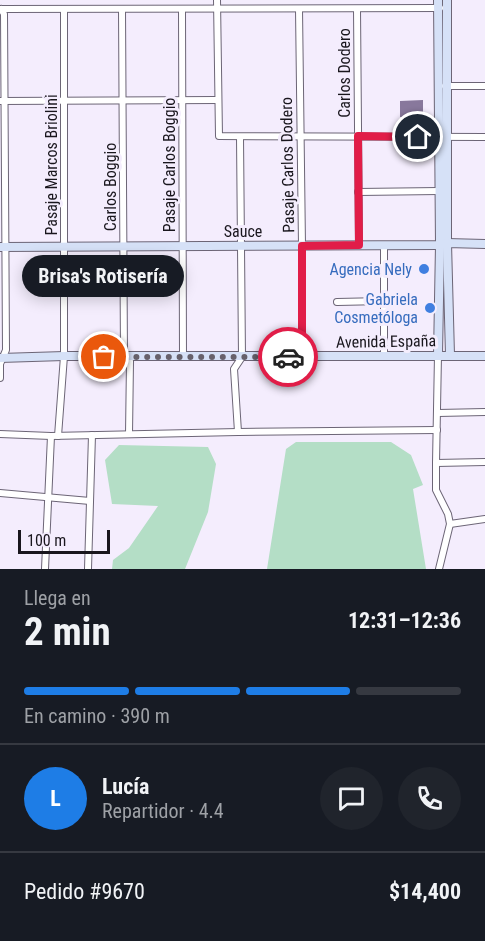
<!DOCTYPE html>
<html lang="es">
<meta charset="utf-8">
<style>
body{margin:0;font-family:"Roboto Condensed",sans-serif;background:#20242c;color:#f1f3f6;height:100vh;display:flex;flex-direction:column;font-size:22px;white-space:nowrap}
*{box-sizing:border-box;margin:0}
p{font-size:20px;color:#9ea1a6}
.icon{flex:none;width:33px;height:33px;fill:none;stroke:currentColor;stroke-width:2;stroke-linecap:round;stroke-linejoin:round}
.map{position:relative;height:569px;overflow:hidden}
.details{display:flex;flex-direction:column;background:#171b24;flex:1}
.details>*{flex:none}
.scale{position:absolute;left:18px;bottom:15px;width:92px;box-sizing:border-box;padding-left:6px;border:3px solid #19161d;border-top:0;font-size:16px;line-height:21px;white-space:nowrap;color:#19161d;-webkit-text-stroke:4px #f4edfd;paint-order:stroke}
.pin{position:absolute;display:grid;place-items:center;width:51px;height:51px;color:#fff;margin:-26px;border:3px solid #fff;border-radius:50%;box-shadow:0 2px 6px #0007}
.courier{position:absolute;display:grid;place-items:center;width:60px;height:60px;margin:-30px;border:4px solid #e11d48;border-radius:50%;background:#fff;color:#222;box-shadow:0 2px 8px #0007}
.bubble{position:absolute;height:42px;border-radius:21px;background:#171b24;box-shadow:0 3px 15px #0003;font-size:20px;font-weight:700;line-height:42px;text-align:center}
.headline em{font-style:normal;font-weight:700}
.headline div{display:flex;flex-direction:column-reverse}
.headline{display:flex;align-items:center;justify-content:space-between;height:102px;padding:0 24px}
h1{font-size:39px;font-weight:700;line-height:45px}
.bar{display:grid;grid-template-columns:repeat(4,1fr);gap:9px 6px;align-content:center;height:72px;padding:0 24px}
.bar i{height:8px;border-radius:4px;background:#363941}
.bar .current{background:#1e7de6}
.bar p{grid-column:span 4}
.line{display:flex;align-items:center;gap:15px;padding:0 24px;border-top:2px solid #363941}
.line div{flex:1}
.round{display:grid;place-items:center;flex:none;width:63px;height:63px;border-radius:32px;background:#20242c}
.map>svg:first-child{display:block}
.green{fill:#b4dec6}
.building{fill:#88789c}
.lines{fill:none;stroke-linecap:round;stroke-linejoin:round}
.street-casing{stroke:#6c6576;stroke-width:8}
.secondary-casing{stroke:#6c6576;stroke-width:10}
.street{stroke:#fff;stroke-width:6}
.secondary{stroke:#d6e1f7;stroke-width:8}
.done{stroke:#66616b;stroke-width:6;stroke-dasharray:0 10.8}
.route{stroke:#e11d48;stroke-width:8}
.shop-dot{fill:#3f7fe0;stroke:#f4edfd;stroke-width:2}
.labels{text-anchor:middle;stroke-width:6;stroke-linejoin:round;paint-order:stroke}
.street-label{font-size:16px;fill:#19161d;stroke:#f4edfd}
.shop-label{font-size:16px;fill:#366cbe;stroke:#f4edfd;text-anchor:end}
</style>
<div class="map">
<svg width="485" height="569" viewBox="0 0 485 569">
<rect width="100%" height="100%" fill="#f4edfd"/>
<g class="green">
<polygon points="296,442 391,442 411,455 423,485 413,489 426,569 267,569 286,449"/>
<polygon points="119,445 208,447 216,464 208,512 185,569 112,569 113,560 129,548 158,506 112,504 105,460"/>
</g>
<polygon class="building" points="423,100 423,117 400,117 400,101"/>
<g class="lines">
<g class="street-casing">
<g id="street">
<polyline points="217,0 219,136 485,137"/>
<polyline points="0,9 440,8"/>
<polyline points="122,9 124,357 130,361 129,434"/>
<polyline points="182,9 183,357"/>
<polyline points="299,9 302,246 302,357"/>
<polyline points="357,9 359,245"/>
<polyline points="445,86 485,86"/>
<polyline points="0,101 218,100"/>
<polyline points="358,192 439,191"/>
<polyline points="384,245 384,356"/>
<polyline points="337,302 383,301"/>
<polyline points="438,355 436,463 436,490 448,514 450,524 439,569"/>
<polyline points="0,378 0,364 6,350 4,14 1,9"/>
<polyline points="438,413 485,412"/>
<polyline points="238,432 234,369 242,357 240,137"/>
<polyline points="0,434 51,436 238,432 437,430"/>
<polyline points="58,436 64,356 64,9"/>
<polyline points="436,463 485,462"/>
<polyline points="0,493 90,501"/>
<polyline points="450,524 485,519"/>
<polyline points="45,569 51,436"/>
<polyline points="88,569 92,435"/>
</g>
</g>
<g class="secondary-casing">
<g id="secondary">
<polyline points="438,0 440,245 438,355"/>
<polyline points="447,0 447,243 450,355"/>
<polyline points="0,247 440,245 447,243 485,244"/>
<polyline points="0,358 64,356 485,356"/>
</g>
</g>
<use href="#street" class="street"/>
<use href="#secondary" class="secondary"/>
</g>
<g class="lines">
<polyline class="done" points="104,357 288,357"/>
<polyline class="route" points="288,357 302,357 302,246 359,245 358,136 418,137"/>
</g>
<g class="shop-dot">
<circle cx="424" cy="269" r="6"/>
<circle cx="430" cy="308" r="6"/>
</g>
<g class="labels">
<g class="street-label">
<text transform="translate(344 73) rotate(-90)" y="6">Carlos Dodero</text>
<text transform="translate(51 165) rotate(-90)" y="6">Pasaje Marcos Briolini</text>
<text transform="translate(169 165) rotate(-90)" y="6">Pasaje Carlos Boggio</text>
<text transform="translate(287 165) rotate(-91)" y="6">Pasaje Carlos Dodero</text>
<text transform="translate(110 187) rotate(-90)" y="6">Carlos Boggio</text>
<text x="243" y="237">Sauce</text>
<text transform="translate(386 341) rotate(-1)" y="6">Avenida España</text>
</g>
<g class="shop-label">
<text x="412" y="275">Agencia Nely</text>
<text x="418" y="305">Gabriela<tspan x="418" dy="18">Cosmetóloga</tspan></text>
</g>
</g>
</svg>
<div class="scale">100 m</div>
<div class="pin" style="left:104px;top:357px;background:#ea580c"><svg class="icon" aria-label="bag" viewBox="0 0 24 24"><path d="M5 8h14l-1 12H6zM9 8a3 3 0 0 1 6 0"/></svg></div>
<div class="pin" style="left:418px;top:137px;background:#1f2937"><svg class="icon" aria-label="home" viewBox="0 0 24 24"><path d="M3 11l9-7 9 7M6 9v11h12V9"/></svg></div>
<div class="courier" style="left:288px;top:357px"><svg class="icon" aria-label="car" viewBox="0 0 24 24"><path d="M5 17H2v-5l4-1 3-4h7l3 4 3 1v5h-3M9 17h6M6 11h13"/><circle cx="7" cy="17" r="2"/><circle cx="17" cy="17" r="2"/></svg></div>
<div class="bubble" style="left:22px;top:255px;width:162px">Brisa's Rotisería</div>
</div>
<section class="details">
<div class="headline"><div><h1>2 min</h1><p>Llega en</p></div><em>12:31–12:36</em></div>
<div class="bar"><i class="current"></i><i class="current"></i><i class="current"></i><i></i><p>En camino · 390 m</p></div>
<div class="line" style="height:108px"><b class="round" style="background:#1e7de6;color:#fff">L</b><div><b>Lucía</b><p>Repartidor · 4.4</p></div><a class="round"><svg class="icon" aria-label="chat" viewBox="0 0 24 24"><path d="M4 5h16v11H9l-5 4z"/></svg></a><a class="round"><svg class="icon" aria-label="phone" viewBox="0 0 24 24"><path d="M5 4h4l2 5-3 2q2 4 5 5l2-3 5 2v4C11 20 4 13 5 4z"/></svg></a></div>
<div class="line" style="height:78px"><div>Pedido #9670</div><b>$14,400</b></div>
</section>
